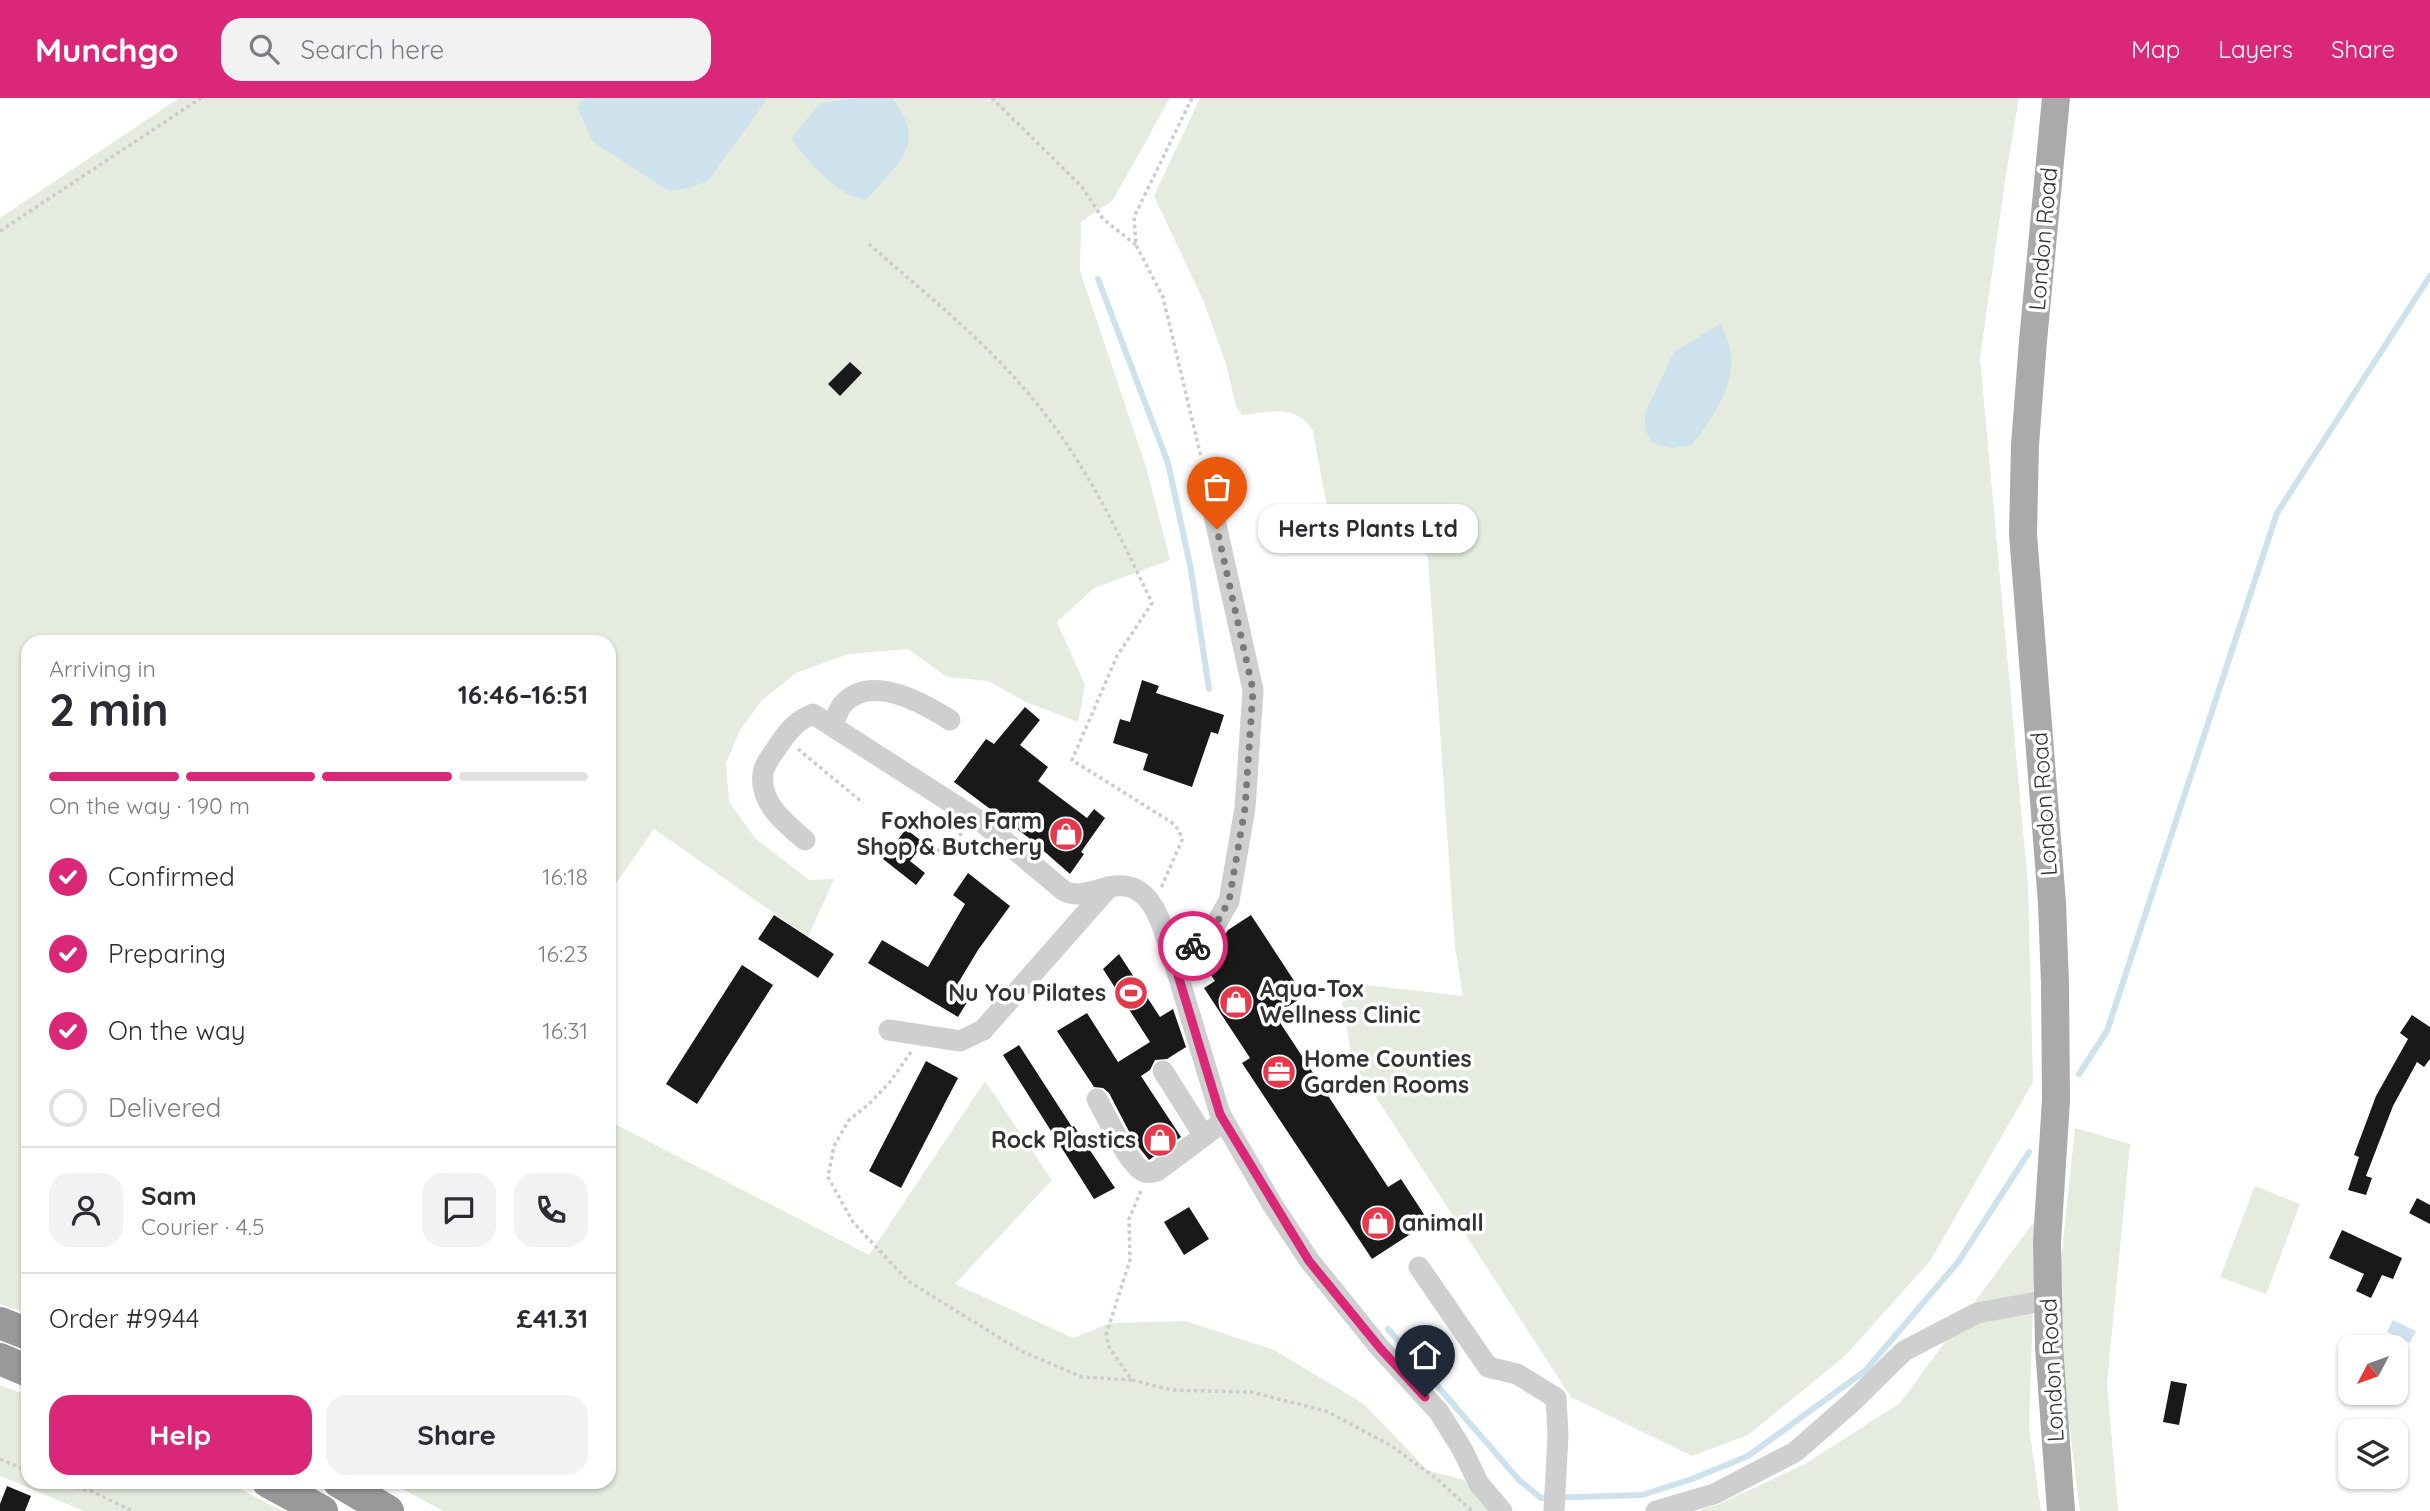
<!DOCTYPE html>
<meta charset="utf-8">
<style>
body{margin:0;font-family:Quicksand,sans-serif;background:#f2f2f3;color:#2b2b33;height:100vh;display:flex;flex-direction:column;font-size:26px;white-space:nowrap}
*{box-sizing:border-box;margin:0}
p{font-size:23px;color:#7c7c81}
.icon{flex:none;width:38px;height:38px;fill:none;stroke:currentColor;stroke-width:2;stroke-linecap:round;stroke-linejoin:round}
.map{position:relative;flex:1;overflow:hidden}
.side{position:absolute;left:21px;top:537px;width:595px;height:854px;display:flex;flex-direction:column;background:#fff;border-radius:21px;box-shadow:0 2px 5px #0004}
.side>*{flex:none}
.needle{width:46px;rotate:229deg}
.fabs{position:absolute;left:2338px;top:1237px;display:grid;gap:14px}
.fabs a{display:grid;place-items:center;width:70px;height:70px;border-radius:14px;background:#fff;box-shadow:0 2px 5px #0004;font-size:35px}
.pin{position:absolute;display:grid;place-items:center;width:60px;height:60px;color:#fff;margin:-72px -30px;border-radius:50% 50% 50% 0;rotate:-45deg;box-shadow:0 0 7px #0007}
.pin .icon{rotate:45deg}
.courier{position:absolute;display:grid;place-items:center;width:70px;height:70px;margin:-35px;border:5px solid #db2777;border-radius:50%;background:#fff;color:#222;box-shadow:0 2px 9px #0007}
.bubble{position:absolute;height:49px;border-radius:21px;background:#fff;box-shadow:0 2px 5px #0004;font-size:23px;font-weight:700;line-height:49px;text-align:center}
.overview em{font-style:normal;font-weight:700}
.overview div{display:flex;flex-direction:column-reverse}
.overview{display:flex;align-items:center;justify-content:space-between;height:119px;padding:0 28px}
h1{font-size:46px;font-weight:700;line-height:52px}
.bar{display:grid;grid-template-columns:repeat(4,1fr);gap:10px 7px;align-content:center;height:84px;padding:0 28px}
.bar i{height:9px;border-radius:5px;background:#e1e1e2}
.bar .current{background:#db2777}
.bar p{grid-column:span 4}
.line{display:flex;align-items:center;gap:18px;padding:0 28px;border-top:2px solid #e1e1e2}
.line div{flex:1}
.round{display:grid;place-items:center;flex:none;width:74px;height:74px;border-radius:21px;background:#f2f2f3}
ol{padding:0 28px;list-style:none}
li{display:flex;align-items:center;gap:21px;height:77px}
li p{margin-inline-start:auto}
li .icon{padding:7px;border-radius:50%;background:#db2777;color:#fff;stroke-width:4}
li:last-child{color:#7c7c81}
li i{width:38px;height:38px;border:4px solid #e1e1e2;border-radius:50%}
.primary-button{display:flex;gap:14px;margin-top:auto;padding:14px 28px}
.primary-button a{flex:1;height:80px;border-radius:21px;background:#db2777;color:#fff;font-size:28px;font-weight:700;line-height:80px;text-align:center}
.primary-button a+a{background:#f2f2f3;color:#2b2b33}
header{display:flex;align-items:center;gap:42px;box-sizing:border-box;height:98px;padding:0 35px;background:#db2777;color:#fff}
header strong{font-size:33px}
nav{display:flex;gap:38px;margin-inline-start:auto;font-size:24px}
.search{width:490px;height:63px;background:#f2f2f3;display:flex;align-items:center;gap:18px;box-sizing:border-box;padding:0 24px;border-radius:21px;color:#7c7c81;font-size:26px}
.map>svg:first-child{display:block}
.green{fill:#e5ebde}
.water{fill:#cde2ed}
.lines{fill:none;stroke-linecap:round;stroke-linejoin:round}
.stream{stroke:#cde2ed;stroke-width:6}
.building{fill:#191919}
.path{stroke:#ccc;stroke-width:3.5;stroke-dasharray:3.5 3.5;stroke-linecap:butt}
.minor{stroke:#cfcfcf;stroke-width:21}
.major{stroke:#aaa;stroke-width:28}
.highway{stroke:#999;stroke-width:32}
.done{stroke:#7a7a7a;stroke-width:7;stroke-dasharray:0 12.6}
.route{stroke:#db2777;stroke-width:9}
.labels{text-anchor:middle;stroke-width:7;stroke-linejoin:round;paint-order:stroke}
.street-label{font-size:23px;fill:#323232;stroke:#fff}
.poi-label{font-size:23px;font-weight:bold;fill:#323232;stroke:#fff;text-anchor:end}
</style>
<header>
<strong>Munchgo</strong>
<div class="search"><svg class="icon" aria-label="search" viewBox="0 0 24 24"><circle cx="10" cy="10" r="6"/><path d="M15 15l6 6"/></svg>Search here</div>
<nav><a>Map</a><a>Layers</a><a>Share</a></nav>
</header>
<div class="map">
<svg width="2430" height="1413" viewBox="0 0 2430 1413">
<rect width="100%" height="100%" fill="#fff"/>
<g class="green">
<polygon points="179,0 1170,0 1113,102 1081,124 1080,173 1146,369 1170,462 1094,490 1057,524 1085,587 1078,624 1024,603 988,583 947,579 908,551 848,556 796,575 762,602 740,632 726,665 729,704 755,740 809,782 834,781 808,839 654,731 609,795 609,544 28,544 28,1216 0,1206 0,120"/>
<path d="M 1200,0 L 2019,0 L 2005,83 L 1980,260 L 2028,788 L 2033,984 L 1930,1163 L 1845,1258 L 1748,1337 L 1692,1358 L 1571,1299 L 1353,964 L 1342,904 L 1357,886 L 1463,898 L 1455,849 L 1428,460 L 1418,440 L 1351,440 L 1331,431 L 1313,333 C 1296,305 1270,314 1242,317 L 1236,308 L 1226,266 L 1204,204 L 1154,98 Z"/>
<polygon points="985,983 1052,1082 955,1186 1073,1240 1111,1225 1185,1223 1274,1252 1364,1306 1427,1372 1464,1382 1488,1413 443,1413 390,1384 609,1384 609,1023 869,1157"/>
<polygon points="2075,1030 2130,1046 2107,1285 2118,1413 2080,1413 2063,1277 2060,1173"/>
<polygon points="2255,1088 2300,1106 2266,1196 2220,1179"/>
<polygon points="2036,1121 2029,1329 2041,1413 1696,1413 1717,1407 1805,1366 1900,1305"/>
<polygon points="0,1287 28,1298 28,1384 226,1384 282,1413 84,1413 0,1378"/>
</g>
<g class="water">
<polygon points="586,0 768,0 708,83 688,90 669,93 593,44 577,9"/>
<path d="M 859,0 L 892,0 C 929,46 898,65 867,101 C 838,101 809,63 791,41 L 820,5 Z"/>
<path d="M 1720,226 C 1747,271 1720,310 1692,347 L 1672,350 L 1652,345 L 1645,331 L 1645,315 L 1674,254 Z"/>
<polygon points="2393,1222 2416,1233 2410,1245 2387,1234"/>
</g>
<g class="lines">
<g class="stream">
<polyline points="1098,181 1168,365 1191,472 1209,591"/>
<polyline points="2079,976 2107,933 2277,415 2430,178"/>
<polyline points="1388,1231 1519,1382 1541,1400 1642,1397 1692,1381 1748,1358 1865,1273 1958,1164 2029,1054"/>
</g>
</g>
<g class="building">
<polygon points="850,264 862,275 840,298 828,286"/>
<polygon points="1142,582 1159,588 1156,595 1224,617 1218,636 1211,634 1192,689 1143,672 1148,656 1113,645 1120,621 1130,624"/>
<polygon points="1025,609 1040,622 1020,647 1048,669 1038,683 1087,720 1094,711 1105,720 1081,754 1084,756 1070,776 1029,740 954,684 986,641 994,646"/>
<polygon points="906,731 924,745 910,763 925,775 916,787 883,761"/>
<polygon points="968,775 1010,808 978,852 957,887 972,896 958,919 868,865 882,842 928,869 965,806 953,797"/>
<polygon points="774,817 834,856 818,880 758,841"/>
<polygon points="1251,817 1304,898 1275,917 1388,1089 1401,1081 1429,1124 1372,1161 1242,965 1250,960 1204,890 1215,883 1200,860 1221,843 1228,832"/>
<polygon points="1119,856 1160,919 1173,911 1186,949 1167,961 1155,962 1150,972 1141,978 1181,1039 1149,1062 1134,1043 1109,995 1103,990 1094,989 1057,933 1087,915 1118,964 1150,944 1103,871"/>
<polygon points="742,867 773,887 697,1006 666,986"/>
<polygon points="2412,917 2430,929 2430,961 2424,969 2417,964 2393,1008 2366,1078 2372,1080 2366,1097 2348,1092 2359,1059 2354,1057 2376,998 2408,941 2400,935"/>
<polygon points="1019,947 1072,1029 1074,1028 1115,1090 1094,1101 1003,957"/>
<polygon points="926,963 958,980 901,1090 869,1073"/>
<polygon points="2417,1100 2430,1107 2430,1126 2409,1115"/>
<polygon points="1189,1109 1209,1141 1184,1157 1164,1124"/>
<polygon points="2342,1132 2402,1160 2393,1181 2382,1177 2371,1200 2356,1193 2364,1176 2329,1160"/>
<polygon points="2171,1283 2187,1286 2179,1327 2163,1324"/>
<polygon points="7,1388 31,1398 25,1413 0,1413 0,1406"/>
</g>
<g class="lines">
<g class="path">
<polyline points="992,0 1082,89 1103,121 1136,147"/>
<polyline points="1192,0 1134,119 1136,147 1163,199 1201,359"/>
<polyline points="0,133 201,0"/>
<path d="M 869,146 C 923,194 982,240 1028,295 C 1082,358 1117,431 1152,505 L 1117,558 L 1072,662 L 1171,724 L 1179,732 L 1182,742 L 1161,790"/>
<polyline points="798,651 863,705"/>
<polyline points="932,759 943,747 963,735"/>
<polyline points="911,954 890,984 869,1006 849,1022 834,1048 828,1079 853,1124 908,1183 1021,1253 1082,1279 1132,1282"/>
<polyline points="1141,1093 1129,1121 1130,1162 1106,1237 1109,1249 1132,1282 1171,1292 1251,1294 1326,1313 1390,1347 1437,1381 1472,1413"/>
<polyline points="0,1361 28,1373"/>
<polyline points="56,1384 91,1393 133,1413"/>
</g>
<g class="minor">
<polyline points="1205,377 1253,592 1245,710 1229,803 1212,833 1174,864 1220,1016 1272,1106 1309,1162 1380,1250 1439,1314 1462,1351 1479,1386 1502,1413"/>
<path d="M 833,626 C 836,620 838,612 843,606 C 871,575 923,605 950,622"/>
<path d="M 805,742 C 786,726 759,705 763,676 C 764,666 772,657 778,648 C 788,633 797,622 813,616 L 983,725 L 1064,793 C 1077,799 1087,795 1101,791 C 1153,774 1161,826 1174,864"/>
<polyline points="889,932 960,943 983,932 1109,789"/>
<polyline points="1163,973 1204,1038"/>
<path d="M 1097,1001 C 1106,1018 1127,1062 1141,1072 C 1146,1076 1151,1075 1157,1073 L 1224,1023"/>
<polyline points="1419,1169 1488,1269 1517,1276 1556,1300 1558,1336 1554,1413"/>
<polyline points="1656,1413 1714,1396 1795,1354 1851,1305 1904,1253 1977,1215 2048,1202"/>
</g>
<polyline class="major" points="2056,0 2033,243 2025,347 2023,436 2052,805 2055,886 2056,1002 2047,1144 2049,1249 2061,1413"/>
<g class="highway">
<polyline points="0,1225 28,1236"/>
<polyline points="0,1261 28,1273"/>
<polyline points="268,1384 322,1413"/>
<polyline points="339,1384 388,1413"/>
</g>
</g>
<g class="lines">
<polyline class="done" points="1193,848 1212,833 1229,803 1245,710 1253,592 1217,431"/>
<polyline class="route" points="1193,848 1174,864 1220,1016 1224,1023 1309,1163 1380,1250 1425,1299"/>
</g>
<defs>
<g id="shop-disc" transform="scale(1.75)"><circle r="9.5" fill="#e5384b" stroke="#fff"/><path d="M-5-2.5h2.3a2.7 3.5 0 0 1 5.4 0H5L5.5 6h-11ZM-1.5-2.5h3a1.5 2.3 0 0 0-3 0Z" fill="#fff"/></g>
<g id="stadium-disc" transform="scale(1.75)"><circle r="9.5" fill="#e5384b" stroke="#fff"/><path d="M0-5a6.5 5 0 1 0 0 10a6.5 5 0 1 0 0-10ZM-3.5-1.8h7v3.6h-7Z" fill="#fff"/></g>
<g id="office-disc" transform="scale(1.75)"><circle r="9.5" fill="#e5384b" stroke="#fff"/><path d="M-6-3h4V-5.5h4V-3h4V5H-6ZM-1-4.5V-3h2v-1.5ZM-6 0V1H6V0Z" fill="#fff"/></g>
</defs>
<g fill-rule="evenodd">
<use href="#shop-disc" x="1066" y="736"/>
<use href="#stadium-disc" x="1131" y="895"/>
<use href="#shop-disc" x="1236" y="904"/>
<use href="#office-disc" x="1279" y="974"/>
<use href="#shop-disc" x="1160" y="1042"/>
<use href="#shop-disc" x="1378" y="1125"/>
</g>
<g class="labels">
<g class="street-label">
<text transform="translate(2043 141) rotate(-85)" y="8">London Road</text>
<text transform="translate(2044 706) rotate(-94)" y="8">London Road</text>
<text transform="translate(2052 1272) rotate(-93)" y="8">London Road</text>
</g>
<g class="poi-label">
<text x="1042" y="731">Foxholes Farm<tspan x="1042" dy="26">Shop &amp; Butchery</tspan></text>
<text x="1260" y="899" text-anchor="start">Aqua-Tox<tspan x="1260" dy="26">Wellness Clinic</tspan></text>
<text x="1106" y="903">Nu You Pilates</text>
<text x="1304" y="969" text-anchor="start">Home Counties<tspan x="1304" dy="26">Garden Rooms</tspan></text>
<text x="1136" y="1050">Rock Plastics</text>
<text x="1402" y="1133" text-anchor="start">animall</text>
</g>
</g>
</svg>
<div class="fabs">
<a><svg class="needle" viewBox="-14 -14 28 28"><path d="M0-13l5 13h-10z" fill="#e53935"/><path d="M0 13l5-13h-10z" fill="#7c7c81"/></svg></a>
<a><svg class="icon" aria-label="layers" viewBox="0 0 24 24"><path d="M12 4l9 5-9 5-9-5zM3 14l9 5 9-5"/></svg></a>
</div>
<div class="pin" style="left:1217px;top:431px;background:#ea580c"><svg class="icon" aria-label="bag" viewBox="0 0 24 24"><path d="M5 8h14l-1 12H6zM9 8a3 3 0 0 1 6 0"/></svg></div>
<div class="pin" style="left:1425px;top:1299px;background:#1f2937"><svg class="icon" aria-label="home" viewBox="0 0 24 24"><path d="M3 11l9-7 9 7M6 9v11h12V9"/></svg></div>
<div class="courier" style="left:1193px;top:848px"><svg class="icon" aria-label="bike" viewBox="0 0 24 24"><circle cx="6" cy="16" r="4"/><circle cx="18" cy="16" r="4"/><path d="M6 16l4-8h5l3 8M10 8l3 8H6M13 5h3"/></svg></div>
<div class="bubble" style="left:1258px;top:406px;width:220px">Herts Plants Ltd</div>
<section class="side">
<div class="overview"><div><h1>2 min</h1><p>Arriving in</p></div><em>16:46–16:51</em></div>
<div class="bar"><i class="current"></i><i class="current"></i><i class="current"></i><i></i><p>On the way · 190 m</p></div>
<ol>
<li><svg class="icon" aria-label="check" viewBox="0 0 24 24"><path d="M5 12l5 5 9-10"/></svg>Confirmed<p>16:18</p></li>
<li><svg class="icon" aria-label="check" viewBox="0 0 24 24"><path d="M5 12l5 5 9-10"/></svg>Preparing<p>16:23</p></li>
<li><svg class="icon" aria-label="check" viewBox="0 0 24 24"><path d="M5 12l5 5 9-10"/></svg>On the way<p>16:31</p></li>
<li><i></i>Delivered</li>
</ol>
<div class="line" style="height:126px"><a class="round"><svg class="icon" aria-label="person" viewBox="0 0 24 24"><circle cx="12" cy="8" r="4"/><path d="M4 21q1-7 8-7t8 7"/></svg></a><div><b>Sam</b><p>Courier · 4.5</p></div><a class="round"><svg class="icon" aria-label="chat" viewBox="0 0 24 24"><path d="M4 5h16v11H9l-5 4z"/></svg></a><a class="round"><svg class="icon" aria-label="phone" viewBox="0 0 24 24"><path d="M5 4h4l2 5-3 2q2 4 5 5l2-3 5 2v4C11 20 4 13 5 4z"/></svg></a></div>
<div class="line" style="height:91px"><div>Order #9944</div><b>£41.31</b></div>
<div class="primary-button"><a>Help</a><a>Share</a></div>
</section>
</div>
